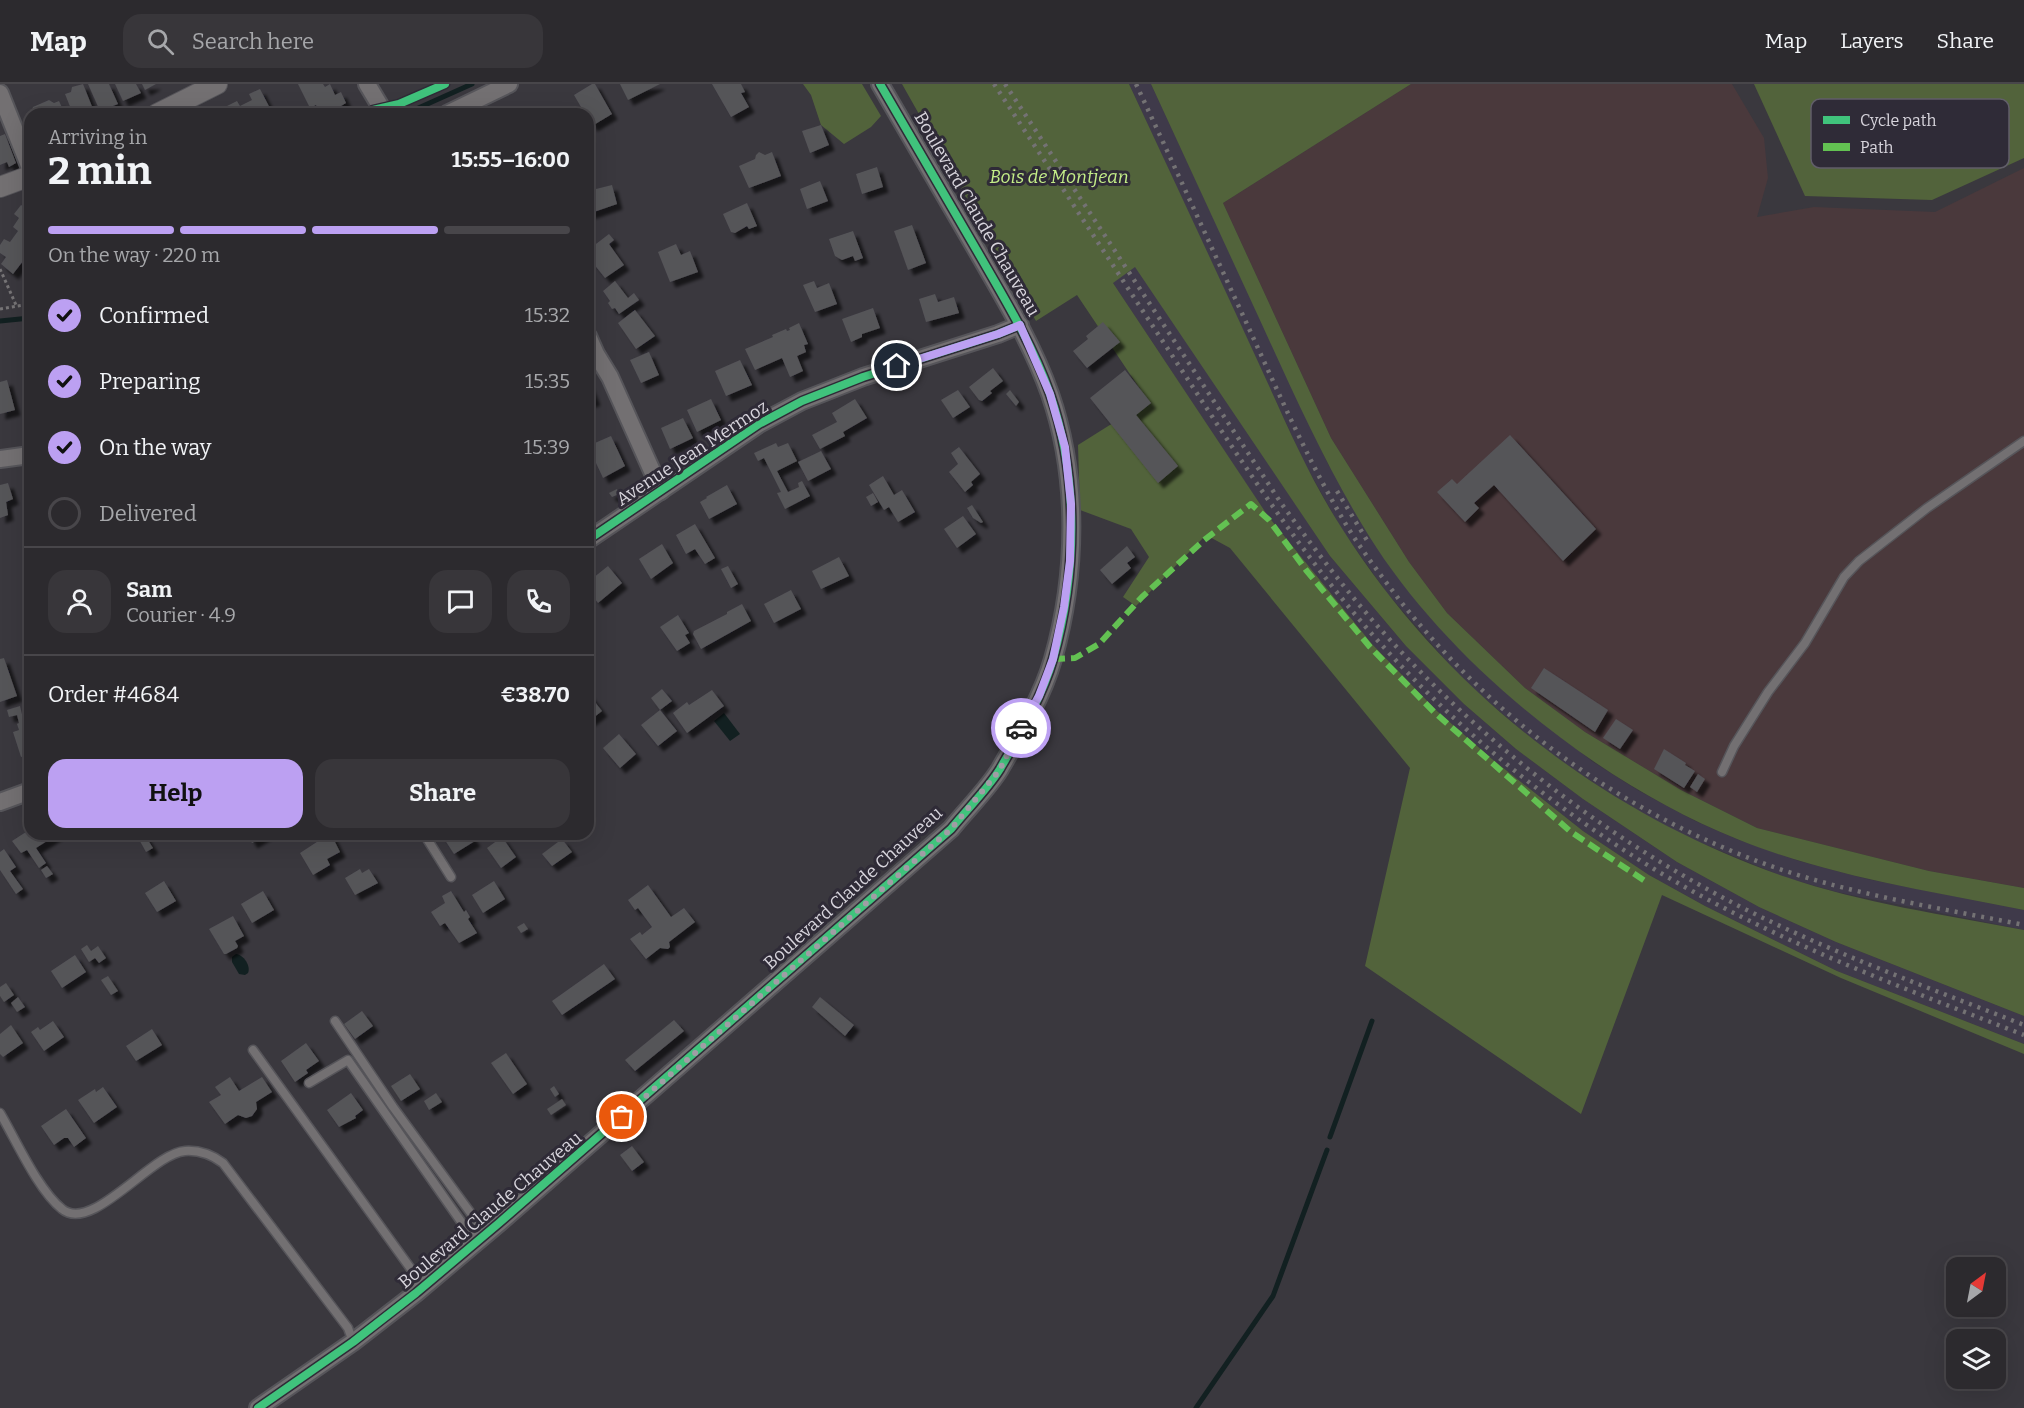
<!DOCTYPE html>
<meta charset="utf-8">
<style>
body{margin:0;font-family:Bitter,serif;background:#38363a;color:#f1f3f6;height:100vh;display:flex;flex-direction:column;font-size:22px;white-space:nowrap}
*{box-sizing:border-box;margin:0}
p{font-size:20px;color:#a6a7aa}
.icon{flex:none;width:33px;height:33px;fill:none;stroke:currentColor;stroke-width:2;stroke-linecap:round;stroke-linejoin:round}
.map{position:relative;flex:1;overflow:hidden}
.sheet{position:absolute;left:24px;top:24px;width:570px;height:732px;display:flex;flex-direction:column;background:#2c2a2e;border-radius:18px;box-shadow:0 6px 24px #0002,0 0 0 2px #48464a}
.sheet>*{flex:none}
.needle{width:39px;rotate:32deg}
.tools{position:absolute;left:1946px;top:1173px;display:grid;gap:12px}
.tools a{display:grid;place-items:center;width:60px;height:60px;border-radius:12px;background:#2c2a2e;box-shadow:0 6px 24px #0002,0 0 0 2px #48464a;font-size:30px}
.pin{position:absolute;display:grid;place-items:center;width:51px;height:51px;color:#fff;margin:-26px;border:3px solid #fff;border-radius:50%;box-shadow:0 2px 6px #0007}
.courier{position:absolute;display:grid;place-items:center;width:60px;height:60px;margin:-30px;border:4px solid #bca0f2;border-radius:50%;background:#fff;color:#222;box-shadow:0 2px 8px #0007}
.head em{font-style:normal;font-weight:700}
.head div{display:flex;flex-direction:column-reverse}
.head{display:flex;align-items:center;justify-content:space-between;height:102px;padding:0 24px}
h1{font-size:39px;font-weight:700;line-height:45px}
.bar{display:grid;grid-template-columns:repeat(4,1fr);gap:9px 6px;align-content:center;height:72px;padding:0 24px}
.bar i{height:8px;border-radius:4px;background:#48464a}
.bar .selected{background:#bca0f2}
.bar p{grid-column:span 4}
.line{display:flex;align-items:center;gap:15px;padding:0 24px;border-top:2px solid #48464a}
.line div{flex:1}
.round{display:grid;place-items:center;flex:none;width:63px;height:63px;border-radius:18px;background:#38363a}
ol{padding:0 24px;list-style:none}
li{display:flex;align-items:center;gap:18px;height:66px}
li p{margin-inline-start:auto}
li .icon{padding:6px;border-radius:50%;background:#bca0f2;color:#111;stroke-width:4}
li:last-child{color:#a6a7aa}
li i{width:33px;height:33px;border:3px solid #48464a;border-radius:50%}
.primary-button{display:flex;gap:12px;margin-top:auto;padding:12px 24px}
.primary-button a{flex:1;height:69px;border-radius:18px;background:#bca0f2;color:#111;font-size:24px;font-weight:700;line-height:69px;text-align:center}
.primary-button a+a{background:#38363a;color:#f1f3f6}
header{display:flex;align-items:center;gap:36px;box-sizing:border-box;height:84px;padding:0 30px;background:#2c2a2e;border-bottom:2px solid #48464a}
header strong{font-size:28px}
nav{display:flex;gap:33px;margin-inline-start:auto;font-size:21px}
.search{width:420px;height:54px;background:#38363a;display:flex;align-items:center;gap:15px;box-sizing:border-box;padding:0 21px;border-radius:18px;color:#a6a7aa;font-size:22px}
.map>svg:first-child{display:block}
.built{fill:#3f3a4a}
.industrial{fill:#4a393c}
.green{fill:#52633b}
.water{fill:#122021}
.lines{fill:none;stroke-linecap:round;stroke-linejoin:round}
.stream{stroke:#122021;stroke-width:5}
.building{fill:#555459;filter:url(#shadow)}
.service-casing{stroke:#56555a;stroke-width:11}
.minor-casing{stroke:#56555a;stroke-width:20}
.tertiary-casing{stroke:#56555a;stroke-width:22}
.path{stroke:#767476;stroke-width:3;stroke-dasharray:3 3;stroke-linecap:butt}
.service{stroke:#737072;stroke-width:8}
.minor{stroke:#737072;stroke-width:16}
.tertiary{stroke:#737072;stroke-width:20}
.rail{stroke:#747274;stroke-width:4.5;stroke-dasharray:3 6;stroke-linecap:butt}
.quiet{stroke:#63c152;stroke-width:6;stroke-dasharray:12 6;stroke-linecap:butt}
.cycleway-casing{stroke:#2f2b37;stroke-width:11}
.cycleway{stroke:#40c37c;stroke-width:8}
.done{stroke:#a09da5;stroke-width:6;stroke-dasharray:0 10.8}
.route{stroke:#bca0f2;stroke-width:8}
.labels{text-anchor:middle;stroke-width:6;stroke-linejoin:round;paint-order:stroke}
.park-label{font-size:18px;font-style:italic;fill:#c4ee88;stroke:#2f2b37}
.street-label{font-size:18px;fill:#d7d4dc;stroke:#2f2b37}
.key{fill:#2f2b37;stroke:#615e69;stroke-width:1.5}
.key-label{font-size:16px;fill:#d7d4dc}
</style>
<header>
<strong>Map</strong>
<div class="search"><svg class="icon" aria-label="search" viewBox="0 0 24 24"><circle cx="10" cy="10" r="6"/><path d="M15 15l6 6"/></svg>Search here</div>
<nav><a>Map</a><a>Layers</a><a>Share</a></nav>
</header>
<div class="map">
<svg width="2024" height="1324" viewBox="0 0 2024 1324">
<defs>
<filter id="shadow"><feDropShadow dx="5.5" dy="5.5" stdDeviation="1.5" flood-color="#0009"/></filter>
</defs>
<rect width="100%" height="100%" fill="#3a383e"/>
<g class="built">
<polygon points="1016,0 1330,472 1406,562 1464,620 1516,665 1583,715 1677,778 1759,823 1836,858 2024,932 2024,960 1837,887 1705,822 1649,791 1583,747 1492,675 1437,627 1372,560 1268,432 1251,407 1113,199"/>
<polygon points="1129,0 1151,0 1328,380 1418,519 1468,572 1522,622 1593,678 1639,707 1695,737 1739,756 1799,777 1867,795 2024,826 2024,846 1837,808 1787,794 1682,751 1629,722 1547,668 1463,596 1388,510 1342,446 1304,378"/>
</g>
<polygon class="industrial" points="1411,0 1732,0 1764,54 1768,94 1757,133 1814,123 1935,128 2024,84 2024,804 1929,787 1757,744 1681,706 1585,648 1525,604 1447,529 1409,478 1331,354 1223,119"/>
<g class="green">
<polygon points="803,0 862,0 881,32 871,43 844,60 821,41 811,11"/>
<path d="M 902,0 L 1129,0 C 1171,90 1213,180 1254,269 C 1282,329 1307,391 1343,446 C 1446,608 1605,731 1786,793 C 1862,819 1945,831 2024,846 L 2024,932 L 1836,858 L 1759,823 L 1677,778 L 1583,715 L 1516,665 L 1464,620 L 1406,562 L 1330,472 L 1135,183 L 1113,199 L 1268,432 L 1372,560 L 1437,627 L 1492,675 L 1583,747 L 1649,791 L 1705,822 L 1837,887 L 2024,960 L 2024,970 L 1841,894 L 1662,811 L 1581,1030 L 1365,882 L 1410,684 L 1230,464 L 1206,451 L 1136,522 L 1123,513 L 1149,473 L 1131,445 L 1080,426 L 1078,361 L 1148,317 L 1077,211 L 1036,237 Z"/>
<path d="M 1151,0 L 1411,0 L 1223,119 L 1331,354 L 1409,478 L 1447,529 L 1525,604 L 1585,648 L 1681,706 L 1757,744 L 1929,787 L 2024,804 L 2024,826 C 1928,807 1828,792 1737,755 C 1599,700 1448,579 1369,452 C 1326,383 1293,308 1259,234 C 1223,156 1187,78 1151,0 Z"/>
<polygon points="1754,0 2024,0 2024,74 1932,116 1805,112"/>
</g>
<g class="water">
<polygon points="724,629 740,650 730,657 714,637"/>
<path d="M 236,870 C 244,871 251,882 248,889 L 245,891 L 239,890 L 232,878 L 232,873 Z"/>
</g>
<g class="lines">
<g class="stream">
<polyline points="405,30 472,0"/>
<polyline points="0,237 30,234"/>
<polyline points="1330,1053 1372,937"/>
<polyline points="1196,1324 1273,1212 1327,1066"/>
</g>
</g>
<g class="building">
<polygon points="83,0 95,30 73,30 65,10 71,8 72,3"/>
<polygon points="88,0 109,0 118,20 100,27"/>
<polygon points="115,0 136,0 141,9 123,17"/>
<polygon points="142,0 156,0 145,6"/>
<polygon points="298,0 323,0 325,3 330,0 335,11 341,8 346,19 341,22 344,28 339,30 320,30 316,21 310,24"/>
<polygon points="592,0 595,0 612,30 592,42 588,36 588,30 585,30 574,11"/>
<polygon points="620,0 660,0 628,16"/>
<polygon points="712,0 741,0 745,8 741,9 749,23 731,33"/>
<polygon points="260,5 273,30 224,30 230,27 227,22 237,17 240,22 252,16 249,10"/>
<polygon points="49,16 54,19 59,17 65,30 30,30 30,38 26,30 32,27 33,23"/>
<polygon points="821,41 829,61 810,69 802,47"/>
<polygon points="5,50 16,79 9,83 7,78 0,81 0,52"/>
<polygon points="759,68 765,71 772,68 781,92 749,104 739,82 755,75 756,71"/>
<polygon points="877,83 883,103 862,110 856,90"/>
<polygon points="820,97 828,117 807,125 800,105"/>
<polygon points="612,101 617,120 588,130 588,107"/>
<polygon points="30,119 30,168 13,190 1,180 6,173 0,169 0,161 4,155 10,158 18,147 13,143 19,134 14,130 21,121 26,124"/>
<polygon points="747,119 757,142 749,145 747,142 735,149 731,148 723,130"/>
<polygon points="912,141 926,179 908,186 894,147"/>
<polygon points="853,147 863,174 855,177 853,172 842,176 835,172 829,155"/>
<polygon points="609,150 614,156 609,160 624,181 605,194 589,174 596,169 592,163"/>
<polygon points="676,160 681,171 690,167 698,188 670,198 658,168"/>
<polygon points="615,197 628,214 634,209 639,216 619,230 615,224 612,225 608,219 610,217 603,207"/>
<polygon points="814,197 817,204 829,199 837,220 815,228 803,201"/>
<polygon points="935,210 938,218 954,213 959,229 926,238 919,215"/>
<polygon points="873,224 880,244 862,250 862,253 851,258 842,235"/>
<polygon points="635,226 655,252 636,265 618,239"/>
<polygon points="1103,238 1120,258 1087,284 1073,267 1088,255 1086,252"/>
<polygon points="799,239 808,260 804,261 806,268 797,272 803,287 790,293 782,274 755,286 745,265 773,253 772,251 786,245 787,247 790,246 789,244"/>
<polygon points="649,268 659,291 641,299 630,276"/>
<polygon points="740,276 752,301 726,312 715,287"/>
<polygon points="993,284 1003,297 990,307 992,309 982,317 979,316 969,303"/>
<polygon points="1125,286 1151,319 1136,331 1178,382 1158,399 1090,314"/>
<polygon points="7,296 15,326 0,330 0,298"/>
<polygon points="588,299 595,316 588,319"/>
<polygon points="958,306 970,323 953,334 941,316"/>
<polygon points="1010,306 1019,318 1016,322 1006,310"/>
<polygon points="711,315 721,336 697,348 687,326"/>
<polygon points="855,315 867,334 843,348 845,352 820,365 812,351 837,338 832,329"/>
<polygon points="683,334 693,354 670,365 661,344"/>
<polygon points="1510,351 1596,445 1563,477 1494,401 1474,419 1479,424 1465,438 1437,408 1452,395 1457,400"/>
<polygon points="611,352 625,382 603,394 588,362"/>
<polygon points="776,359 778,363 788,359 797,377 777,387 788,408 799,403 798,399 802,397 810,412 785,425 777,409 781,408 764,374 758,377 754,369"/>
<polygon points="959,363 980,390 971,398 973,401 965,408 949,388 958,380 951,369"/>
<polygon points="821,367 831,385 808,397 798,378"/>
<polygon points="883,392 894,411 902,406 915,428 898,438 889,423 884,426 869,401"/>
<polygon points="8,399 13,415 6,418 8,431 0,434 0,401"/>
<polygon points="727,401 737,420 709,435 700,418 707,414 706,413"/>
<polygon points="617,405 619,410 612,413 609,409"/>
<polygon points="873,409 878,418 871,422 866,413"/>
<polygon points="972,421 983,438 981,439 973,434 967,424"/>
<polygon points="963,432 976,450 957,464 944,445"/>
<polygon points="695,440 715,474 705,480 695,465 686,470 676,451"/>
<polygon points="662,460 673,479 651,495 639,475"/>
<polygon points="1127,462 1135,473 1127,479 1131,484 1112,500 1100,486"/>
<polygon points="839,473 849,492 821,505 812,487"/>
<polygon points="608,482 622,499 598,519 588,506 588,498"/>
<polygon points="728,482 738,500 731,504 721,485"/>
<polygon points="791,506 801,525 774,539 764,520"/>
<polygon points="742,520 751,537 701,565 693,550 694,547 727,530 727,528"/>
<polygon points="678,531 689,549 685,551 690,559 677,567 660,543"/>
<polygon points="4,574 17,612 0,618 0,575"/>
<polygon points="1544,584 1608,626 1595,648 1531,604"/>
<polygon points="662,605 672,617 660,626 651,614"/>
<polygon points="712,606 724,622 687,649 673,629 687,618 689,621"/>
<polygon points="588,609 602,627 588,638"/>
<polygon points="20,622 30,663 30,670 21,673 13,648 19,646 17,640 19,639 17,631 9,633 7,626"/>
<polygon points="660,626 677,647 658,662 641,641"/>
<polygon points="1616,635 1633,646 1620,665 1603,654"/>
<polygon points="619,650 636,670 620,684 603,664"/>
<polygon points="1664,665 1686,679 1685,681 1695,687 1684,704 1654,685"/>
<polygon points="1698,690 1705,695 1697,708 1690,703"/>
<polygon points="30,742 30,750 58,750 36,764 46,779 39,784 27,766 21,769 12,757 26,748 25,746"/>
<polygon points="136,750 144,750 153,764 146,768"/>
<polygon points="247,750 267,750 252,759"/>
<polygon points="329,750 331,750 340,768 327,775 330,781 313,791 300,769"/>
<polygon points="441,750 470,750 475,757 454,770"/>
<polygon points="502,753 516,773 501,784 487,764"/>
<polygon points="562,755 572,768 552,782 542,770"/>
<polygon points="4,765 16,783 10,787 23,805 16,810 0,786 0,768"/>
<polygon points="47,782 53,790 46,794 41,786"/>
<polygon points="360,785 362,789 369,785 378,799 355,811 345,794"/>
<polygon points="164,797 176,817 157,828 145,809"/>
<polygon points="494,797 505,815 483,829 472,811"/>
<polygon points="648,801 671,833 684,824 695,838 669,858 670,863 668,865 660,864 646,875 630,855 640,848 642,851 652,843 638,824 635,826 628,816"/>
<polygon points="263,807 274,826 252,839 241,820"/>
<polygon points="451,807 464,828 466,826 470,833 468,835 477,849 459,859 445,839 440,842 431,828 445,819 442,812"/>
<polygon points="233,832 244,852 235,857 238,862 237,864 226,870 224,870 209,845"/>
<polygon points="524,839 528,845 521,849 517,843"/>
<polygon points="87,861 91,867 98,862 106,874 99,879 95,874 89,878 81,865"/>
<polygon points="75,871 86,888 62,904 51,887"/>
<polygon points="604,880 615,895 562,931 552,917"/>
<polygon points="108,892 118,907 111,911 101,896"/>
<polygon points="6,899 14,911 4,918 0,912 0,903"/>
<polygon points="18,913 25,923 17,928 11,919"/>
<polygon points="820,913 854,941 845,952 812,923"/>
<polygon points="362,927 373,942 355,955 344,940"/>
<polygon points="674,936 684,947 635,987 625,976"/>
<polygon points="53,937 64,953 44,967 31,948 38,943 40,946"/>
<polygon points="11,941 23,959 3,973 0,970 0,950"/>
<polygon points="152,945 162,961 136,977 126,962"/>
<polygon points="306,959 319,977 306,986 308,989 295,998 281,977"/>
<polygon points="506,969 527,1000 513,1010 491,979"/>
<polygon points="410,990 420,1005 401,1017 391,1002"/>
<polygon points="230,993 239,1007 262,993 272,1008 256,1018 257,1025 252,1032 246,1034 238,1031 225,1040 209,1018 221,1011 215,1003"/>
<polygon points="554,1002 559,1010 555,1013 550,1005"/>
<polygon points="103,1003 117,1023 94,1039 78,1016 95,1005 96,1008"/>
<polygon points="351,1009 363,1026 355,1032 356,1034 339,1043 327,1026"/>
<polygon points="436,1009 442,1018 429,1026 424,1017"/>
<polygon points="562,1015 566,1021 551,1031 547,1025"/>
<polygon points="66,1025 86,1054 74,1063 68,1054 64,1054 54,1061 41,1042"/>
<polygon points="632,1062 644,1078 632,1087 620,1071"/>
</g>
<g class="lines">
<g class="service-casing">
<g id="service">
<polyline points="1722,688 1734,662 1768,608 1805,559 1844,493 1859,477 1927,424 2024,357"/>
<polyline points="424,750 451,793"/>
<polyline points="335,937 393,1023 486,1150"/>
<polyline points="253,966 424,1203"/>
<polyline points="309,999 348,976 476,1159"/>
<path d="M 0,1029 C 16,1056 38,1106 62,1125 C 92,1150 152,1069 185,1067 C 199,1066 212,1071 223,1079 L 348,1244 L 353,1258"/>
</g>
</g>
<g class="minor-casing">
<g id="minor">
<polyline points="367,0 385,30"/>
<polyline points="0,9 30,84"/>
<polyline points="447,30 509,0"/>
<polyline points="588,252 596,270 610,293 661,407"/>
<polyline points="0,375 30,371"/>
<polyline points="588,456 759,340 802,317 863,293 998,250 1020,241"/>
<polyline points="0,718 30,707"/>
<path d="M 258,1324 L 353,1258 L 416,1209 L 499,1139 L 951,745 C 967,725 987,706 1000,685 C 1019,652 1043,611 1053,575 C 1077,490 1079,394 1050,310 C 1032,259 1003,212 976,165 C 944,110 912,55 880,0"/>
</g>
</g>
<g class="tertiary-casing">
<g id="tertiary">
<polyline points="157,30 217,0"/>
<polyline points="0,103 30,92"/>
</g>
</g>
<g class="path">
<polyline points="397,21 445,0"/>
<polyline points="0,185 16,221"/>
<polyline points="0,225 30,220"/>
</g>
<use href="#service" class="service"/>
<use href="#minor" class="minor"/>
<use href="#tertiary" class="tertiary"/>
<g class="rail">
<path d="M 994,0 C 1058,97 1121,194 1185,291 C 1243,380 1301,469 1371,549 C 1452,641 1549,721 1654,785 C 1770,855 1898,902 2024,951"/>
<path d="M 1005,0 L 1281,419 C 1313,463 1346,507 1382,547 C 1482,658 1603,752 1737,821 C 1829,868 1927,903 2024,941"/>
<path d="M 1136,0 C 1173,79 1209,158 1246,238 C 1276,303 1305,370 1341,432 C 1358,462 1380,490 1401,518 C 1493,633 1608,718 1744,772 C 1834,808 1930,822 2024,841"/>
<polyline points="1337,407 1368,458"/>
</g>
<polyline class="quiet" points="1053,575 1075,574 1099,560 1142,513 1203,457 1251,420 1269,436 1306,486 1370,563 1434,628 1571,748 1645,797"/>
<g class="cycleway-casing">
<g id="cycleway">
<polyline points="367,30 373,26 399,20 445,0"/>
<polyline points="588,456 759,340 802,317 863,293 998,250 1020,241"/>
<path d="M 258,1324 L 353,1258 L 416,1209 L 499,1139 L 951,745 C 967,725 987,706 1000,685 C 1019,652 1043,611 1053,575 C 1077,490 1079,394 1050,310 C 1032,259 1003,212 976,165 C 944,110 912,55 880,0"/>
</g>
</g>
<use href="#cycleway" class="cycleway"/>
</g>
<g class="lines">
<polyline class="done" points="622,1033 951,745 999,687 1021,644"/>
<polyline class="route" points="897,282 998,250 1020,241 1050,310 1065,363 1071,420 1070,477 1064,523 1053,575 1039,612 1021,644"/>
</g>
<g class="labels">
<g class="park-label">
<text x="1059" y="99">Bois de Montjean</text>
</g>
<g class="street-label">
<text transform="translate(977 130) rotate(60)" y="6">Boulevard Claude Chauveau</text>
<text transform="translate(692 369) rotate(-33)" y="6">Avenue Jean Mermoz</text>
<text transform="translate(853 804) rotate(-42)" y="6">Boulevard Claude Chauveau</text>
<text transform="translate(490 1126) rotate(-40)" y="6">Boulevard Claude Chauveau</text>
</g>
</g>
<rect x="1811" y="15" width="198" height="69" rx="9" class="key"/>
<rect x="1823" y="32" width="27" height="8" fill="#40c37c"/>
<rect x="1823" y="59" width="27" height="8" fill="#63c152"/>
<g class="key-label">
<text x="1860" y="42">Cycle path</text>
<text x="1860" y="69">Path</text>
</g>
</svg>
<div class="tools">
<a><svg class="needle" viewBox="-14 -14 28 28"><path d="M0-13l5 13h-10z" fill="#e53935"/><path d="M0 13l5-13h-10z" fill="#a6a7aa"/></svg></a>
<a><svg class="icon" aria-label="layers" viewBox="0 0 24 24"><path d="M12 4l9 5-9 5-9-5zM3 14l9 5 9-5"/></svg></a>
</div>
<div class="pin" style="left:622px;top:1033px;background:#ea580c"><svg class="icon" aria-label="bag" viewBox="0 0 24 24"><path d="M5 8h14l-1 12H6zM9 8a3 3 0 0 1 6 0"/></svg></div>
<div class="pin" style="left:897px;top:282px;background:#1f2937"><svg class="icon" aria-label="home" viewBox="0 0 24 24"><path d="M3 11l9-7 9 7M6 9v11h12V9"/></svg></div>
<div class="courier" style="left:1021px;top:644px"><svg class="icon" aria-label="car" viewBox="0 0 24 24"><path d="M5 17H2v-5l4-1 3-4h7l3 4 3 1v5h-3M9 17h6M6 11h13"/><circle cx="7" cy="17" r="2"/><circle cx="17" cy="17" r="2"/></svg></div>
<section class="sheet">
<div class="head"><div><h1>2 min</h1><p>Arriving in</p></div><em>15:55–16:00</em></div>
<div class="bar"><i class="selected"></i><i class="selected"></i><i class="selected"></i><i></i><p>On the way · 220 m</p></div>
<ol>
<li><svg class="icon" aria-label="check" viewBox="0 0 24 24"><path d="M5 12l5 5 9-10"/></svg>Confirmed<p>15:32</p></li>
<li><svg class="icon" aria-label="check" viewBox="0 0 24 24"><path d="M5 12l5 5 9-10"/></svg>Preparing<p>15:35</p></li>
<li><svg class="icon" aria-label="check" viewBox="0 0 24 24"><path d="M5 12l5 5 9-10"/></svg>On the way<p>15:39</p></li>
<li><i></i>Delivered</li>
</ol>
<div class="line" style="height:108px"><a class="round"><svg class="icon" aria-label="person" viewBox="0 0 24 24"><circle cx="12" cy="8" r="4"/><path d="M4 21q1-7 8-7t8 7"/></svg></a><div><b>Sam</b><p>Courier · 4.9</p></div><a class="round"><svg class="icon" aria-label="chat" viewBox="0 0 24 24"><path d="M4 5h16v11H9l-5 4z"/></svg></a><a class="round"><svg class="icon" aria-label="phone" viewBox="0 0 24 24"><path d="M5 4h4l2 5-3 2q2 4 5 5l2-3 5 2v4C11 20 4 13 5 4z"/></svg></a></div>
<div class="line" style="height:78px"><div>Order #4684</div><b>€38.70</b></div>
<div class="primary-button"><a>Help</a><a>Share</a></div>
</section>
</div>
